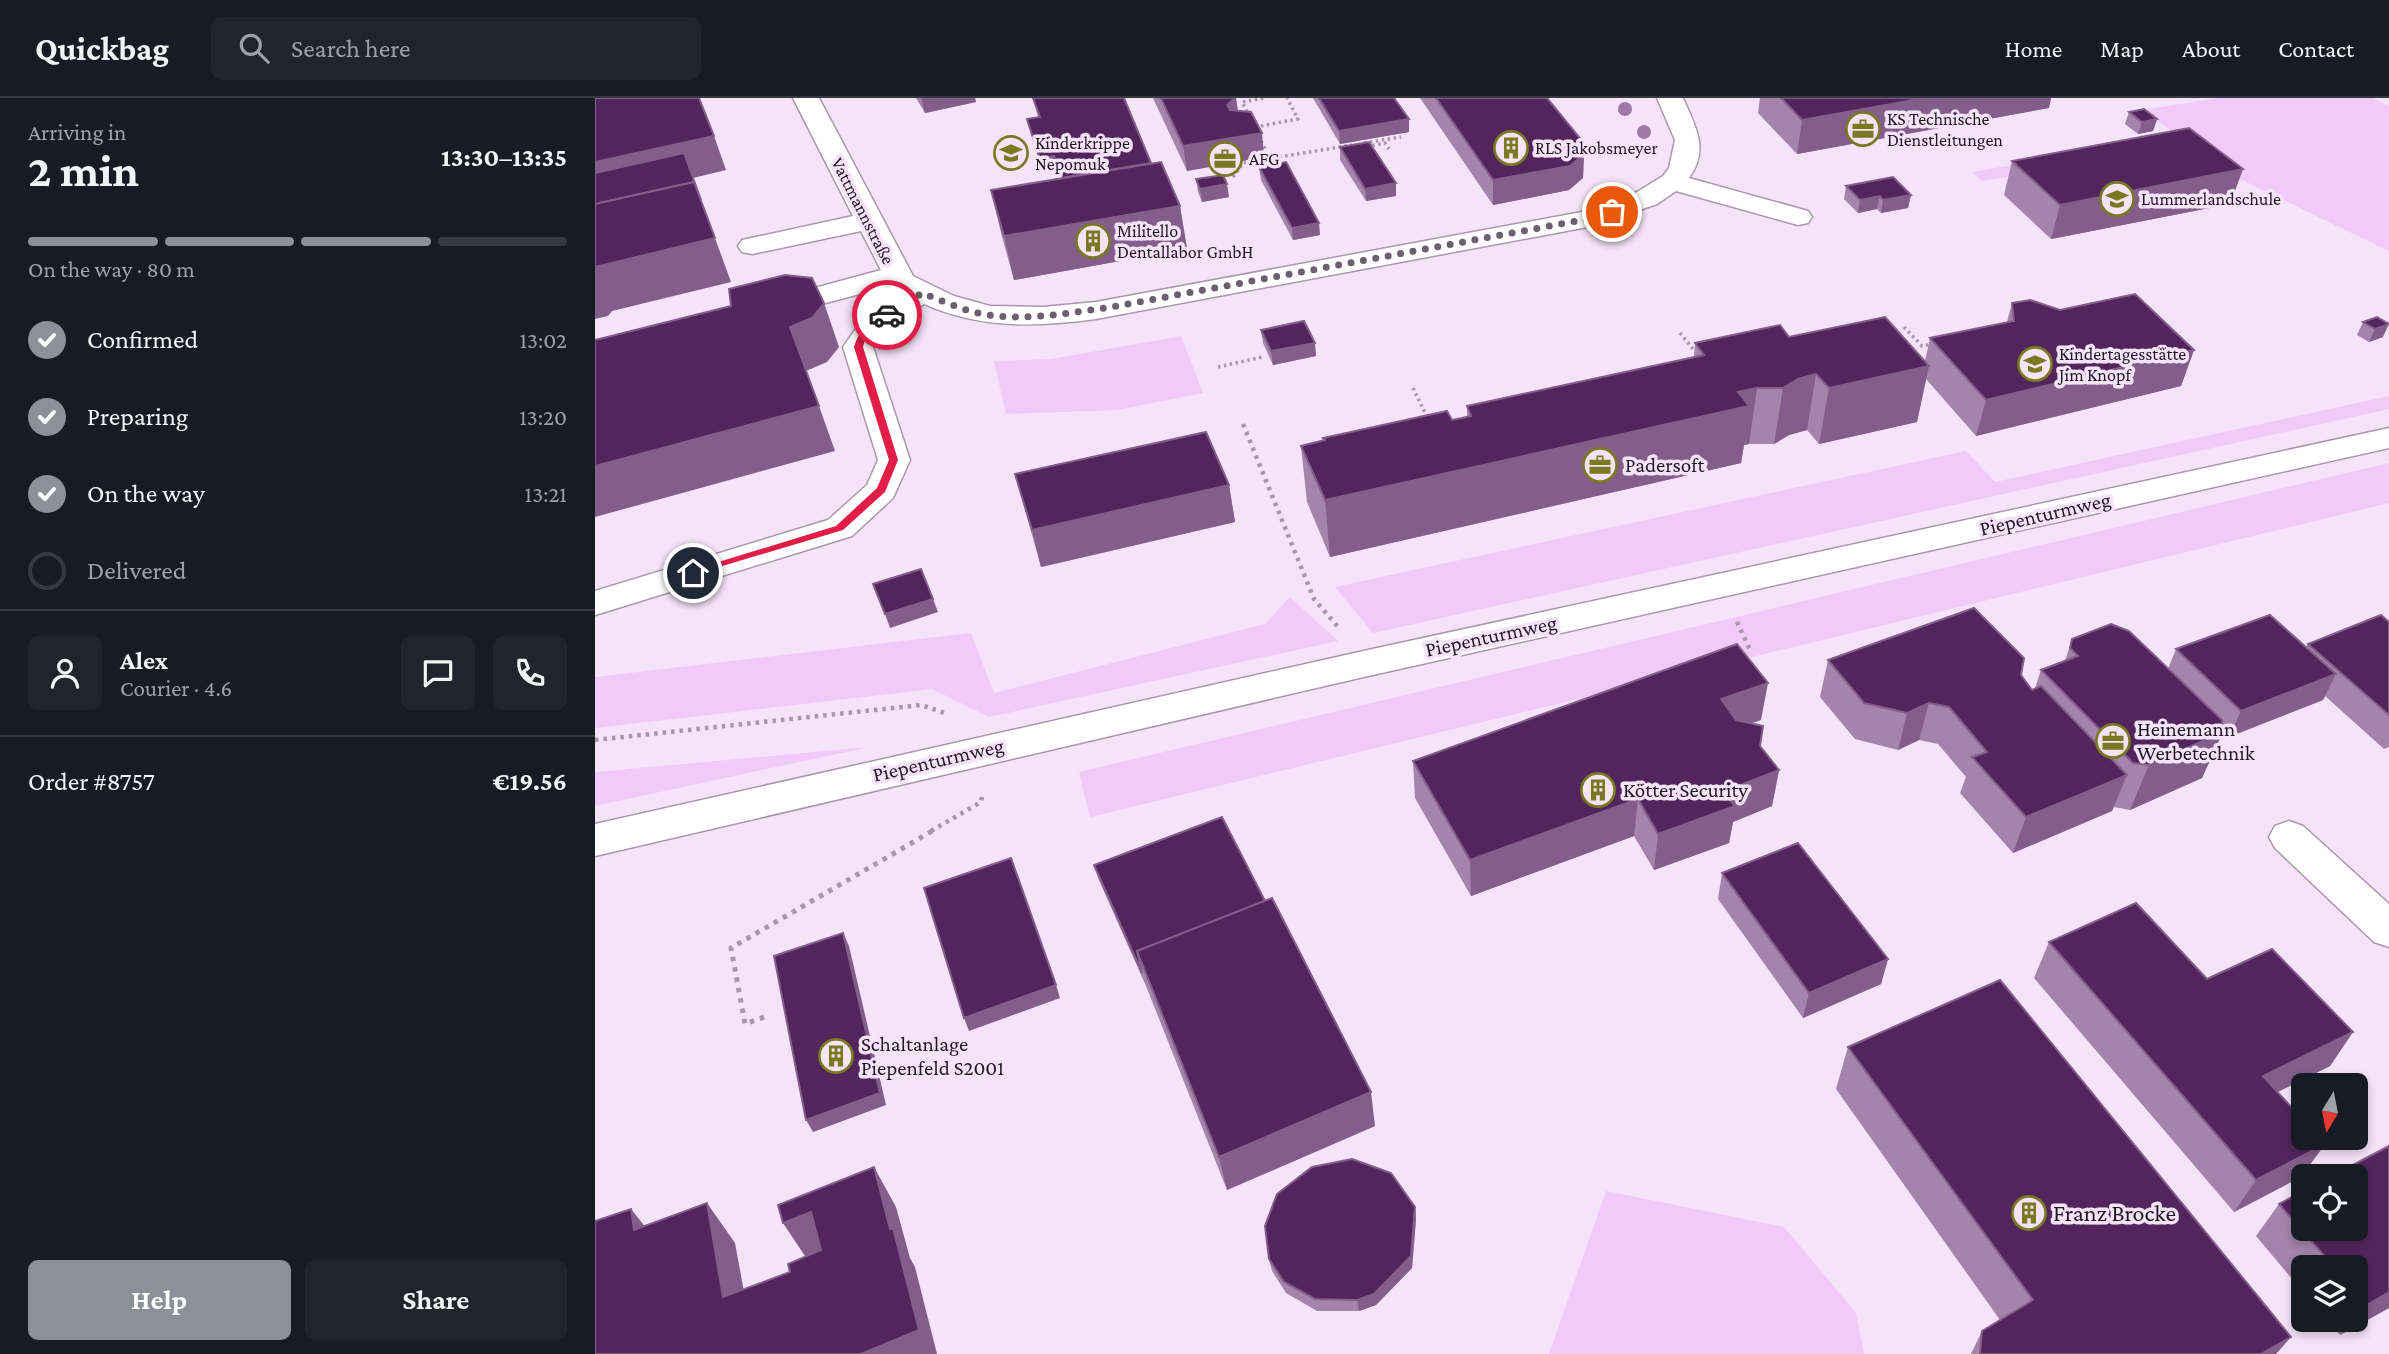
<!DOCTYPE html>
<meta charset="utf-8">
<style>
body{margin:0;font-family:"Crimson Pro",serif;background:#20242c;color:#f1f3f6;height:100vh;display:flex;flex-direction:column;font-size:26px;white-space:nowrap}
*{box-sizing:border-box;margin:0}
p{font-size:23px;color:#9ea1a6}
.icon{flex:none;width:38px;height:38px;fill:none;stroke:currentColor;stroke-width:2;stroke-linecap:round;stroke-linejoin:round}
.map{position:relative;flex:1;overflow:hidden}
.panel{display:flex;flex-direction:column;background:#171b24;width:595px}
.panel>*{flex:none}
.needle{width:46px;rotate:190deg}
.buttons{position:absolute;left:1696px;top:975px;display:grid;gap:14px}
.buttons a{display:grid;place-items:center;width:77px;height:77px;border-radius:10px;background:#171b24;box-shadow:0 4px 10px #0003;font-size:35px}
.pin{position:absolute;display:grid;place-items:center;width:60px;height:60px;color:#fff;margin:-30px;border:4px solid #fff;border-radius:50%;box-shadow:0 2px 7px #0007}
.courier{position:absolute;display:grid;place-items:center;width:70px;height:70px;margin:-35px;border:5px solid #e11d48;border-radius:50%;background:#fff;color:#222;box-shadow:0 2px 9px #0007}
.head em{font-style:normal;font-weight:700}
.head div{display:flex;flex-direction:column-reverse}
.head{display:flex;align-items:center;justify-content:space-between;height:119px;padding:0 28px}
h1{font-size:46px;font-weight:700;line-height:52px}
.bar{display:grid;grid-template-columns:repeat(4,1fr);gap:10px 7px;align-content:center;height:84px;padding:0 28px}
.bar i{height:9px;border-radius:5px;background:#363941}
.bar .selected{background:#8c9099}
.bar p{grid-column:span 4}
.line{display:flex;align-items:center;gap:18px;padding:0 28px;border-top:2px solid #363941}
.line div{flex:1}
.round{display:grid;place-items:center;flex:none;width:74px;height:74px;border-radius:10px;background:#20242c}
ol{padding:0 28px;list-style:none}
li{display:flex;align-items:center;gap:21px;height:77px}
li p{margin-inline-start:auto}
li .icon{padding:7px;border-radius:50%;background:#8c9099;color:#fff;stroke-width:4}
li:last-child{color:#9ea1a6}
li i{width:38px;height:38px;border:4px solid #363941;border-radius:50%}
.button{display:flex;gap:14px;margin-top:auto;padding:14px 28px}
.button a{flex:1;height:80px;border-radius:10px;background:#8c9099;color:#fff;font-size:28px;font-weight:700;line-height:80px;text-align:center}
.button a+a{background:#20242c;color:#f1f3f6}
header{display:flex;align-items:center;gap:42px;box-sizing:border-box;height:98px;padding:0 35px;background:#171b24;border-bottom:2px solid #363941}
header strong{font-size:33px}
nav{display:flex;gap:38px;margin-inline-start:auto;font-size:24px}
.search{width:490px;height:63px;background:#20242c;display:flex;align-items:center;gap:18px;box-sizing:border-box;padding:0 24px;border-radius:10px;color:#9ea1a6;font-size:26px}
main{display:flex;flex:1;min-height:0}
.map>svg:first-child{display:block}
.green{fill:#f1cafa}
.lines{fill:none;stroke-linecap:round;stroke-linejoin:round}
.minor-casing{stroke:#a998ac;stroke-width:3}
.path-far2{stroke:#a698a9;stroke-width:3.5;stroke-dasharray:2.5 3.5;stroke-linecap:butt}
.path-far1{stroke:#a698a9;stroke-width:4.5;stroke-dasharray:3.5 5;stroke-linecap:butt}
.path{stroke:#a698a9;stroke-width:5;stroke-dasharray:4.5 6;stroke-linecap:butt}
.minor{fill:#fff;fill-rule:evenodd}
.tree{fill:#a177aa}
.wall{fill:#a484aa}
.shaded-wall{fill:#835e8b}
.building{fill:#52255c;stroke:#835e8b;stroke-width:2}
.route{fill:#e11d48}
.done{stroke:#6b606d;stroke-width:7;stroke-dasharray:0 12.6}
.labels{text-anchor:middle;stroke-width:7;stroke-linejoin:round;paint-order:stroke}
.far-poi-label{font-size:18px;fill:#201a21;stroke:#f5e3f9;text-anchor:start}
.far-street-label{font-size:18px;fill:#201a21;stroke:#f5e3f9}
.poi-label{font-size:21px;fill:#201a21;stroke:#f5e3f9;text-anchor:start}
.street-label{font-size:21px;fill:#201a21;stroke:#f5e3f9}
.near-poi-label{font-size:24px;fill:#201a21;stroke:#f5e3f9;text-anchor:start}
</style>
<header>
<strong>Quickbag</strong>
<div class="search"><svg class="icon" aria-label="search" viewBox="0 0 24 24"><circle cx="10" cy="10" r="6"/><path d="M15 15l6 6"/></svg>Search here</div>
<nav><a>Home</a><a>Map</a><a>About</a><a>Contact</a></nav>
</header>
<main>
<section class="panel">
<div class="head"><div><h1>2 min</h1><p>Arriving in</p></div><em>13:30–13:35</em></div>
<div class="bar"><i class="selected"></i><i class="selected"></i><i class="selected"></i><i></i><p>On the way · 80 m</p></div>
<ol>
<li><svg class="icon" aria-label="check" viewBox="0 0 24 24"><path d="M5 12l5 5 9-10"/></svg>Confirmed<p>13:02</p></li>
<li><svg class="icon" aria-label="check" viewBox="0 0 24 24"><path d="M5 12l5 5 9-10"/></svg>Preparing<p>13:20</p></li>
<li><svg class="icon" aria-label="check" viewBox="0 0 24 24"><path d="M5 12l5 5 9-10"/></svg>On the way<p>13:21</p></li>
<li><i></i>Delivered</li>
</ol>
<div class="line" style="height:126px"><a class="round"><svg class="icon" aria-label="person" viewBox="0 0 24 24"><circle cx="12" cy="8" r="4"/><path d="M4 21q1-7 8-7t8 7"/></svg></a><div><b>Alex</b><p>Courier · 4.6</p></div><a class="round"><svg class="icon" aria-label="chat" viewBox="0 0 24 24"><path d="M4 5h16v11H9l-5 4z"/></svg></a><a class="round"><svg class="icon" aria-label="phone" viewBox="0 0 24 24"><path d="M5 4h4l2 5-3 2q2 4 5 5l2-3 5 2v4C11 20 4 13 5 4z"/></svg></a></div>
<div class="line" style="height:91px"><div>Order #8757</div><b>€19.56</b></div>
<div class="button"><a>Help</a><a>Share</a></div>
</section>
<div class="map">
<svg width="1794" height="1256" viewBox="0 0 1794 1256">
<rect width="100%" height="100%" fill="#f5e3f9"/>
<g class="green">
<polygon points="1624,0 1778,0 1794,8 1794,153 1583,51 1387,83 1377,74 1585,38 1546,12"/>
<polygon points="586,238 608,295 522,312 411,316 399,263 457,261"/>
<polygon points="1794,298 1794,311 778,535 740,489 1371,353 1400,384"/>
<polygon points="1794,365 1794,405 495,719 484,674"/>
<polygon points="695,499 743,543 394,619 337,591 0,630 0,579 376,535 399,595 670,526"/>
<polygon points="274,649 0,708 0,674"/>
<polygon points="1011,1093 1189,1129 1261,1215 1269,1256 954,1256"/>
</g>
<g class="lines">
<g class="minor-casing">
<g id="minor">
<path d="M 198,0 L 224,0 L 318,178 L 359,198 L 395,208 L 448,209 L 501,204 L 992,113 L 1042,94 L 1068,78 L 1074,70 L 1080,42 L 1062,0 L 1088,0 C 1100,28 1115,51 1094,80 L 1213,113 L 1217,119 L 1213,125 L 1203,127 L 1081,93 L 1062,106 L 998,128 L 501,221 C 441,229 385,231 329,206 L 291,230 L 278,249 L 315,362 L 298,400 L 257,438 L 0,517 L 0,493 L 233,422 L 272,387 L 283,362 L 248,249 L 270,218 L 306,195 L 295,188 L 174,220 L 164,217 L 159,211 L 164,205 L 286,172 L 266,133 L 157,156 L 147,154 L 143,148 L 147,142 L 258,118 Z"/>
<polygon points="1794,330 1794,350 773,578 0,758 0,726 773,552"/>
<polygon points="1694,723 1708,728 1794,806 1794,849 1779,844 1680,750 1674,739 1680,728"/>
</g>
</g>
<g class="path-far2">
<polyline points="655,19 647,4 669,0"/>
<polyline points="660,29 703,21 692,0"/>
<polyline points="666,43 675,61"/>
<polyline points="769,45 806,39"/>
<polyline points="773,45 775,48 790,45 794,51"/>
<polyline points="638,79 648,65 757,47"/>
<polyline points="1309,229 1327,248 1338,246"/>
<polyline points="1085,235 1102,256"/>
<polyline points="623,269 667,259"/>
<polyline points="818,290 833,321"/>
</g>
<g class="path-far1">
<polyline points="648,326 719,501 744,530"/>
<polyline points="1142,524 1156,554"/>
<polyline points="0,642 326,607 353,616"/>
<polyline points="336,733 386,704 387,699"/>
</g>
<polyline class="path" points="169,919 150,926 136,850 339,732"/>
<use href="#minor" class="minor"/>
</g>
<g class="tree">
<circle cx="1030" cy="11" r="7"/>
<circle cx="1049" cy="34" r="7"/>
</g>
<g class="wall">
<polygon points="321,0 380,0 381,4 330,15"/>
<polygon points="438,0 556,65 585,108 592,151 419,182 406,135 396,92 465,81 461,71 447,73 435,33 432,21 443,19"/>
<polygon points="558,0 641,0 643,13 669,59 592,73"/>
<polygon points="718,0 799,0 814,34 745,46"/>
<polygon points="825,0 952,0 989,56 988,80 974,92 898,107"/>
<polygon points="1165,0 1456,0 1454,10 1202,56 1163,15"/>
<polygon points="1534,14 1562,21 1558,33 1543,36 1530,26"/>
<polygon points="745,49 801,98 771,103 745,62"/>
<polygon points="1417,63 1648,71 1635,106 1456,141 1409,97"/>
<polygon points="664,69 725,137 698,142 666,82"/>
<polygon points="601,81 634,99 607,104 603,94"/>
<polygon points="1251,88 1316,97 1313,110 1286,115 1282,111 1263,115 1249,101"/>
<polygon points="1417,205 1465,212 1599,252 1586,288 1381,338 1331,281 1322,324 1224,346 1212,332 1194,337 1179,346 1154,346 1149,347 1146,365 735,459 712,404 706,348 729,342 728,340 857,322 872,319 872,308 1099,259 1100,245 1194,239 1330,263 1335,240 1412,224"/>
<polygon points="1782,219 1788,239 1774,244 1762,237 1768,224"/>
<polygon points="666,232 721,258 678,267 668,245"/>
<polygon points="420,376 634,387 640,424 446,469"/>
<polygon points="1794,524 1794,649 1789,651 1730,598 1728,602 1634,639 1628,633 1607,680 1535,712 1519,709 1517,713 1418,755 1365,695 1371,679 1343,646 1324,642 1303,652 1260,641 1225,599 1233,562 1426,577 1437,592 1440,590 1446,572 1470,563 1477,541 1573,571 1581,551 1711,549 1713,546"/>
<polygon points="1166,622 1156,625 1165,648 1184,672 1177,708 1138,724 1134,745 1059,772 1039,738 876,798 820,700 818,663"/>
<polygon points="499,767 780,1028 632,1092 551,888 503,780"/>
<polygon points="1127,775 1293,861 1286,886 1208,920 1123,801"/>
<polygon points="1454,844 1612,881 1758,934 1735,968 1683,994 1730,1046 1706,1079 1639,1114 1439,880"/>
<polygon points="1253,949 1681,1256 1376,1256 1387,1233 1405,1222 1241,991"/>
<polygon points="1794,1048 1794,1210 1745,1237 1731,1222 1760,1222 1760,1169 1708,1169 1708,1194 1661,1138 1684,1106"/>
<polygon points="820,1109 821,1121 817,1170 781,1207 764,1213 722,1213 691,1195 677,1173 674,1161"/>
</g>
<g class="shaded-wall">
<polygon points="326,0 380,0 381,4 330,15"/>
<polygon points="640,0 641,0 644,23 635,30 632,7"/>
<polygon points="1330,0 1456,0 1454,10 1202,56 1207,22"/>
<polygon points="814,21 814,34 745,46 744,33"/>
<polygon points="1562,21 1558,33 1543,36 1547,24"/>
<polygon points="667,35 669,59 592,73 588,48"/>
<polygon points="119,38 131,72 98,80 136,184 17,213 13,218 0,221 0,64"/>
<polygon points="989,56 988,80 974,92 898,107 898,82"/>
<polygon points="459,58 461,71 447,73 445,61"/>
<polygon points="1648,71 1635,106 1456,141 1465,107"/>
<polygon points="801,85 801,98 771,103 770,91"/>
<polygon points="632,86 634,99 607,104 605,91"/>
<polygon points="1316,97 1313,110 1286,115 1288,102"/>
<polygon points="1285,98 1282,111 1263,115 1265,102"/>
<polygon points="585,108 592,151 419,182 409,138"/>
<polygon points="724,125 725,137 698,142 697,130"/>
<polygon points="229,205 244,249 232,264 211,273 195,229"/>
<polygon points="1794,226 1788,239 1774,244 1780,231"/>
<polygon points="720,245 721,258 678,267 676,253"/>
<polygon points="1599,252 1586,288 1381,338 1391,302"/>
<polygon points="1334,268 1322,324 1224,346 1234,290"/>
<polygon points="1221,276 1212,332 1194,337 1179,346 1188,290 1203,281"/>
<polygon points="1162,290 1154,346 1149,347 1146,365 735,459 730,402"/>
<polygon points="224,308 240,353 0,419 0,368"/>
<polygon points="634,387 640,424 446,469 437,432"/>
<polygon points="338,501 343,514 295,530 290,516"/>
<polygon points="1741,576 1728,602 1634,639 1646,613"/>
<polygon points="1173,585 1166,622 1120,638 1126,601"/>
<polygon points="1334,605 1324,642 1303,652 1312,615"/>
<polygon points="1628,634 1607,680 1535,712 1554,667"/>
<polygon points="1184,672 1177,708 1138,724 1134,745 1059,772 1063,736 1128,694"/>
<polygon points="1532,677 1517,713 1418,755 1431,719"/>
<polygon points="1043,701 1039,738 876,798 875,762"/>
<polygon points="248,835 254,848 291,1007 218,1034 211,1022"/>
<polygon points="1293,861 1286,886 1208,920 1214,895"/>
<polygon points="461,887 465,900 374,933 369,920"/>
<polygon points="1758,934 1735,968 1646,1012 1668,978"/>
<polygon points="776,994 780,1028 632,1092 624,1059"/>
<polygon points="1730,1046 1706,1079 1639,1114 1661,1082"/>
<polygon points="279,1069 301,1109 315,1160 320,1169 342,1256 266,1256 295,1131"/>
<polygon points="112,1105 140,1145 157,1237 128,1199"/>
<polygon points="820,1109 821,1121 817,1170 781,1207 764,1213 762,1202"/>
<polygon points="36,1111 67,1150 39,1132"/>
<polygon points="216,1114 241,1153 214,1164 188,1125"/>
<polygon points="1794,1194 1794,1210 1745,1237 1759,1222 1760,1222 1760,1219 1772,1207"/>
<polygon points="1696,1239 1681,1256 1666,1256"/>
</g>
<g class="building">
<polygon points="0,0 104,0 119,38 0,64"/>
<polygon points="438,0 529,0 556,65 466,80 459,58 445,61 432,21 445,19"/>
<polygon points="566,0 640,0 632,7 635,12 656,14 667,35 588,48"/>
<polygon points="724,0 799,0 814,21 744,33"/>
<polygon points="841,0 952,0 989,45 989,56 975,68 898,82"/>
<polygon points="1186,0 1330,0 1207,22"/>
<polygon points="1549,11 1562,21 1547,24 1534,14"/>
<polygon points="1594,30 1648,71 1465,107 1417,63"/>
<polygon points="774,44 801,85 770,91 745,49"/>
<polygon points="89,55 106,102 99,84 0,106 0,75"/>
<polygon points="566,64 585,108 409,138 396,92"/>
<polygon points="691,64 724,125 697,130 664,69"/>
<polygon points="628,77 632,86 605,91 601,81"/>
<polygon points="1298,79 1316,97 1288,102 1285,98 1265,102 1251,88"/>
<polygon points="99,84 120,140 0,169 0,106"/>
<polygon points="190,177 217,180 229,205 217,220 195,229 224,308 0,368 0,242 136,208 134,191"/>
<polygon points="1540,196 1599,252 1391,302 1335,240 1419,223 1417,205 1435,202 1465,212"/>
<polygon points="1290,219 1334,268 1234,290 1221,276 1203,281 1188,290 1162,290 1143,294 1154,308 730,402 706,348 730,342 728,340 852,313 857,322 867,320 876,318 872,308 1109,257 1100,245 1185,227 1194,239"/>
<polygon points="1782,219 1794,226 1780,231 1768,224"/>
<polygon points="709,223 720,245 676,253 666,232"/>
<polygon points="611,334 634,387 437,432 420,376"/>
<polygon points="326,471 338,501 290,516 278,486"/>
<polygon points="1379,510 1429,560 1426,577 1437,592 1446,588 1532,677 1431,719 1377,659 1392,654 1354,609 1334,605 1312,615 1269,605 1233,562"/>
<polygon points="1675,517 1741,576 1646,613 1581,551"/>
<polygon points="1786,517 1794,524 1794,617 1713,546"/>
<polygon points="1516,526 1534,533 1627,622 1628,634 1554,667 1538,665 1446,572 1483,558 1475,550 1477,541"/>
<polygon points="1142,546 1173,585 1126,601 1141,622 1168,628 1165,648 1184,672 1128,694 1140,708 1063,736 1043,701 875,762 818,663"/>
<polygon points="627,719 670,803 542,853 547,875 499,767"/>
<polygon points="1203,745 1293,861 1214,895 1127,775"/>
<polygon points="416,760 461,887 369,920 329,790"/>
<polygon points="677,800 776,994 624,1059 542,853"/>
<polygon points="1541,805 1612,881 1677,851 1758,934 1668,978 1708,1022 1708,1040 1724,1040 1730,1046 1661,1082 1454,844"/>
<polygon points="248,835 285,995 211,1022 179,858"/>
<polygon points="1405,882 1696,1239 1666,1256 1385,1256 1387,1233 1438,1202 1253,949"/>
<polygon points="1794,1048 1794,1194 1772,1207 1760,1194 1760,1169 1739,1169 1684,1106 1708,1093 1708,1130 1760,1130 1760,1078 1737,1078"/>
<polygon points="757,1061 796,1075 820,1109 816,1158 779,1196 762,1202 720,1201 689,1184 674,1161 670,1128 682,1096 717,1069"/>
<polygon points="279,1069 295,1131 298,1130 324,1232 266,1256 0,1256 0,1123 36,1111 39,1132 112,1105 128,1199 195,1174 193,1166 226,1152 216,1114 188,1125 183,1107"/>
</g>
<path class="route" d="M 292,214 L 295,215 L 295,219 L 271,237 L 268,249 L 303,362 L 290,394 L 248,432 L 94,478 L 94,473 L 241,428 L 282,390 L 294,362 L 259,249 C 264,231 275,221 292,214 Z"/>
<g class="lines">
<path class="done" d="M 292,217 L 327,195 C 343,201 360,209 378,214 C 423,225 472,215 517,209 L 998,120 L 1017,114"/>
</g>
<defs>
<g id="office-ring" transform="scale(1.75)"><circle r="9.5" fill="#f5e3f9" stroke="#787921" stroke-width="1.5"/><path d="M-6-3h4V-5.5h4V-3h4V5H-6ZM-1-4.5V-3h2v-1.5ZM-6 0V1H6V0Z" fill="#787921"/></g>
<g id="building-ring" transform="scale(1.75)"><circle r="9.5" fill="#f5e3f9" stroke="#787921" stroke-width="1.5"/><path d="M-4-6H4V6H1V3H-1V6H-4ZM-2.5-4.3h1.7v1.8h-1.7ZM.8-4.3h1.7v1.8H.8ZM-2.5-1h1.7V.8h-1.7ZM.8-1h1.7V.8H.8Z" fill="#787921"/></g>
<g id="school-ring" transform="scale(1.75)"><circle r="9.5" fill="#f5e3f9" stroke="#787921" stroke-width="1.5"/><path d="M0-5L7-2L0 1L-7-2ZM-4 1L0 2.5L4 1V4Q0 6-4 4Z" fill="#787921"/></g>
</defs>
<g fill-rule="evenodd">
<use href="#office-ring" x="1268" y="31"/>
<use href="#building-ring" x="916" y="50"/>
<use href="#school-ring" x="416" y="55"/>
<use href="#office-ring" x="630" y="61"/>
<use href="#school-ring" x="1522" y="101"/>
<use href="#building-ring" x="498" y="143"/>
<use href="#school-ring" x="1440" y="266"/>
<use href="#office-ring" x="1005" y="367"/>
<use href="#office-ring" x="1518" y="643"/>
<use href="#building-ring" x="1003" y="692"/>
<use href="#building-ring" x="241" y="958"/>
<use href="#building-ring" x="1434" y="1115"/>
</g>
<g class="labels">
<g class="far-poi-label">
<text x="1292" y="27">KS Technische<tspan x="1292" dy="21">Dienstleitungen</tspan></text>
<text x="440" y="51">Kinderkrippe<tspan x="440" dy="21">Nepomuk</tspan></text>
<text x="940" y="56">RLS Jakobsmeyer</text>
<text x="654" y="67">AFG</text>
<text x="1546" y="107">Lummerlandschule</text>
<text x="522" y="139">Militello<tspan x="522" dy="21">Dentallabor GmbH</tspan></text>
<text x="1464" y="262">Kindertagesstätte<tspan x="1464" dy="21">Jim Knopf</tspan></text>
</g>
<g class="far-street-label">
<text transform="translate(268 113) rotate(63)" y="6">Vattmannstraße</text>
</g>
<g class="poi-label">
<text x="1030" y="374">Padersoft</text>
<text x="1542" y="638">Heinemann<tspan x="1542" dy="24">Werbetechnik</tspan></text>
<text x="1028" y="699">Kötter Security</text>
<text x="266" y="953">Schaltanlage<tspan x="266" dy="24">Piepenfeld S2001</tspan></text>
</g>
<g class="street-label">
<text transform="translate(1450 416) rotate(-13)" y="7">Piepenturmweg</text>
<text transform="translate(896 538) rotate(-12)" y="7">Piepenturmweg</text>
<text transform="translate(343 662) rotate(-13)" y="7">Piepenturmweg</text>
</g>
<g class="near-poi-label">
<text x="1458" y="1123">Franz Brocke</text>
</g>
</g>
</svg>
<div class="buttons">
<a><svg class="needle" viewBox="-14 -14 28 28"><path d="M0-13l5 13h-10z" fill="#e53935"/><path d="M0 13l5-13h-10z" fill="#9ea1a6"/></svg></a>
<a><svg class="icon" aria-label="locate" viewBox="0 0 24 24"><circle cx="12" cy="12" r="6"/><path d="M12 2v4M12 18v4M2 12h4M18 12h4"/></svg></a>
<a><svg class="icon" aria-label="layers" viewBox="0 0 24 24"><path d="M12 4l9 5-9 5-9-5zM3 14l9 5 9-5"/></svg></a>
</div>
<div class="pin" style="left:1017px;top:114px;background:#ea580c"><svg class="icon" aria-label="bag" viewBox="0 0 24 24"><path d="M5 8h14l-1 12H6zM9 8a3 3 0 0 1 6 0"/></svg></div>
<div class="pin" style="left:98px;top:475px;background:#1f2937"><svg class="icon" aria-label="home" viewBox="0 0 24 24"><path d="M3 11l9-7 9 7M6 9v11h12V9"/></svg></div>
<div class="courier" style="left:292px;top:217px"><svg class="icon" aria-label="car" viewBox="0 0 24 24"><path d="M5 17H2v-5l4-1 3-4h7l3 4 3 1v5h-3M9 17h6M6 11h13"/><circle cx="7" cy="17" r="2"/><circle cx="17" cy="17" r="2"/></svg></div>
</div>
</main>
